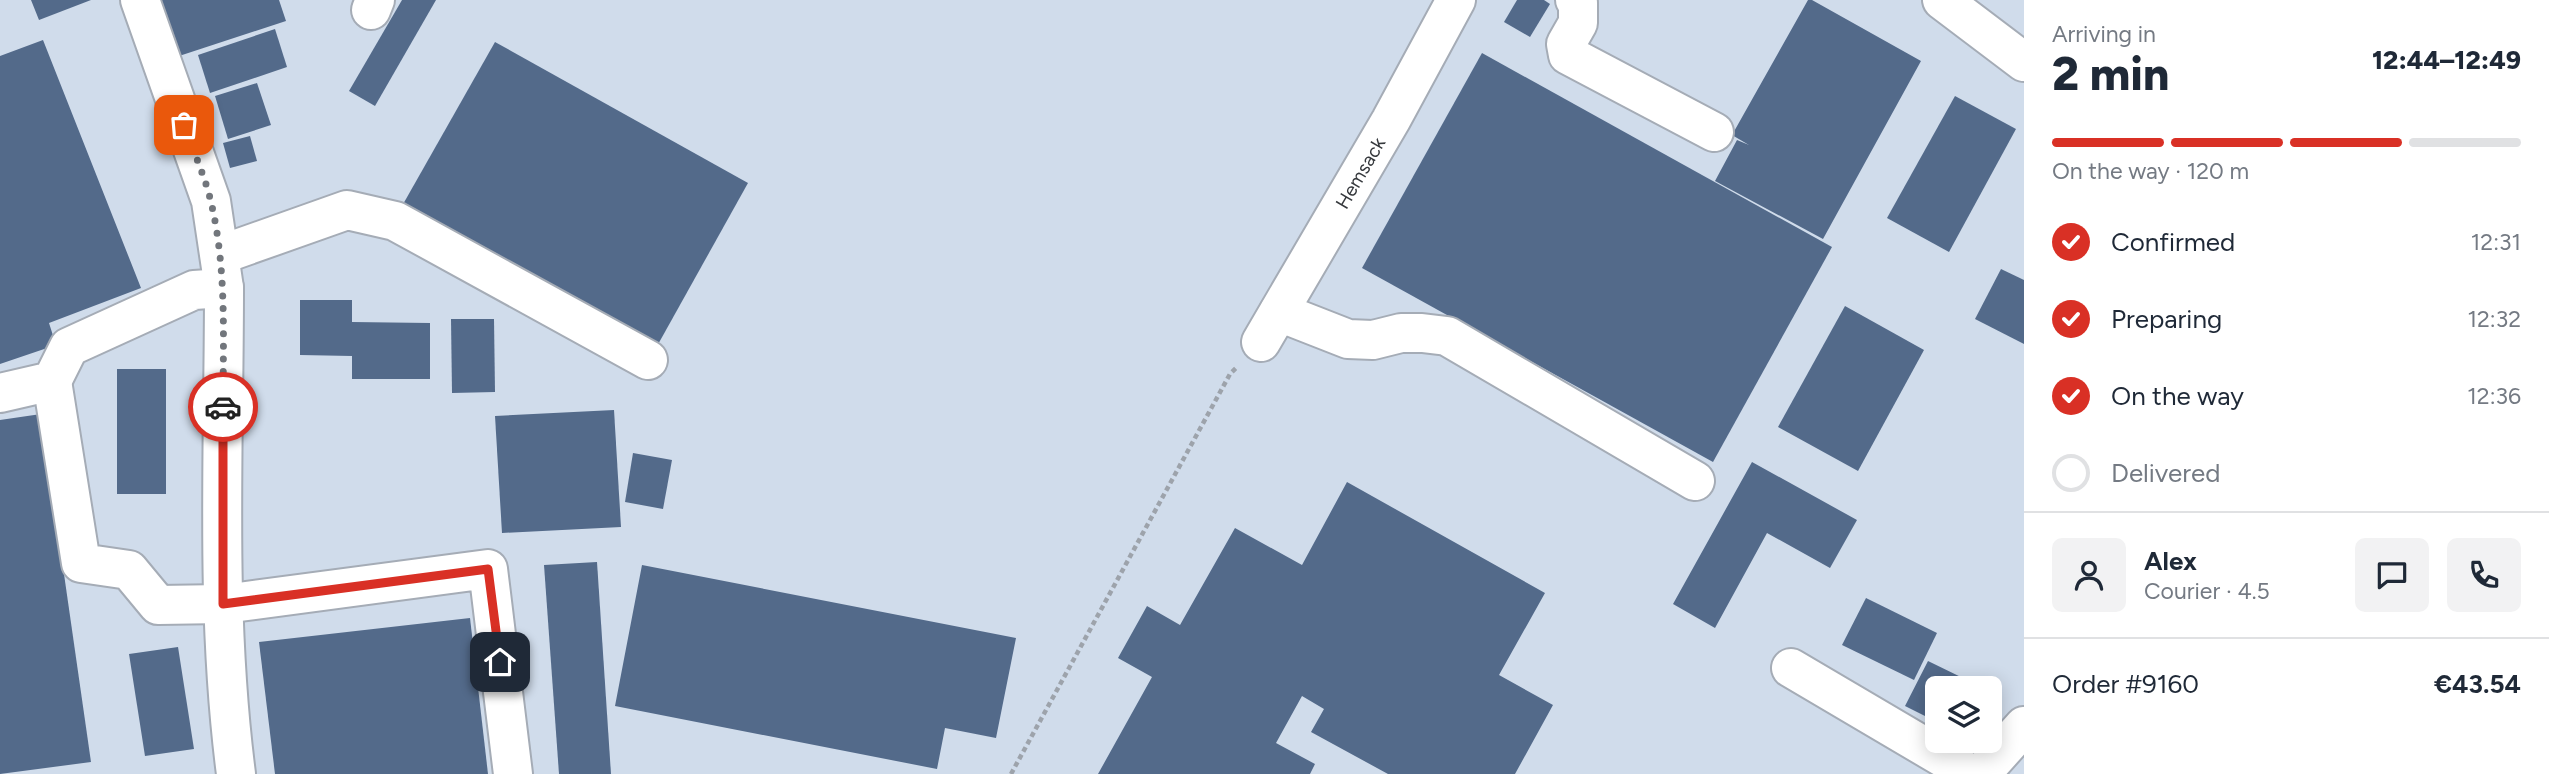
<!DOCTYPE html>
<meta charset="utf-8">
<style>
body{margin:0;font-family:Figtree,sans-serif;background:#f2f2f3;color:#1f2937;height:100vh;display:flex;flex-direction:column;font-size:26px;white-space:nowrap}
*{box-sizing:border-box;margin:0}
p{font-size:23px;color:#747a83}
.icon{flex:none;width:38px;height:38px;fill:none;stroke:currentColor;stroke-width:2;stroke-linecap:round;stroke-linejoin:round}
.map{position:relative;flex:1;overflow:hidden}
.sheet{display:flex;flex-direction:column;background:#fff;width:525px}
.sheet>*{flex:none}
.fabs{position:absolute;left:1925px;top:676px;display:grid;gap:14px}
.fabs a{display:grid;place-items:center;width:77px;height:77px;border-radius:10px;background:#fff;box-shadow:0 4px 18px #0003;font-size:35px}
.pin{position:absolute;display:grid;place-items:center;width:60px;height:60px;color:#fff;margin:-30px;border-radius:14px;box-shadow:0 4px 10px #0006}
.courier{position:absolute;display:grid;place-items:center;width:70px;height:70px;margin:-35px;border:5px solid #d93025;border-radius:50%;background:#fff;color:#222;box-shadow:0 2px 9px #0007}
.summary em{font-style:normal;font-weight:800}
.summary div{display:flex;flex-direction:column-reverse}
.summary{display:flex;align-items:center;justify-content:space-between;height:119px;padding:0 28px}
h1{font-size:46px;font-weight:800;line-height:52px}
.bar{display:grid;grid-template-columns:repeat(4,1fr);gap:10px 7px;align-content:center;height:84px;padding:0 28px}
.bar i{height:9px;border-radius:5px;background:#e0e1e3}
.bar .on{background:#d93025}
.bar p{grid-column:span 4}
.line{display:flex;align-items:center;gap:18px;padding:0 28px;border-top:2px solid #e0e1e3}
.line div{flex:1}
.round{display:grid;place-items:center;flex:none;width:74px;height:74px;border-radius:10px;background:#f2f2f3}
ol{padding:0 28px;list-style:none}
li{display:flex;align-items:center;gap:21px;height:77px}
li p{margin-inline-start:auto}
li .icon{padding:7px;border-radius:50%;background:#d93025;color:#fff;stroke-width:4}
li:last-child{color:#747a83}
li i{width:38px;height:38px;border:4px solid #e0e1e3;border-radius:50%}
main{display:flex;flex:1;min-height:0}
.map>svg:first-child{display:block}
.built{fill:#d0dceb;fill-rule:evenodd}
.building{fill:#536a8a}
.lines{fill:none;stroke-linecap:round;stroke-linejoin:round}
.minor-casing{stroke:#a5acb6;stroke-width:42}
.path{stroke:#9da3ab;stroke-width:4.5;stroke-dasharray:5 3.5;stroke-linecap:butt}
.minor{stroke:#fff;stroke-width:38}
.done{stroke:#72767c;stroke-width:7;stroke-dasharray:0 12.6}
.route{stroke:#d93025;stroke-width:9}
.labels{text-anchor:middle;stroke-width:7;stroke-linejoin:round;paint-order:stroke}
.street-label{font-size:19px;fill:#36393d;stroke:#eff5fd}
</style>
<main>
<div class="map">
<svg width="2024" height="774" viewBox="0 0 2024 774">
<rect width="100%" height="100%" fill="#e0e8f2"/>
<path class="built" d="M 0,0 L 2024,0 L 2024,774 L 0,774 ZM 1937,688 L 1990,688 L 1990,740 L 1937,740 Z"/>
<g class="building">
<polygon points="31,0 91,0 39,20"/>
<polygon points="154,0 279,0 286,21 173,58"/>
<polygon points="402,0 436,0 375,106 349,91"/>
<polygon points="1517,0 1544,0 1550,4 1530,37 1504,22"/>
<polygon points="1808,0 1812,0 1921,61 1823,239 1715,181 1737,140 1749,145 1732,135"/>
<polygon points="275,29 287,67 210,93 198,55"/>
<polygon points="43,40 141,288 49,323 56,345 0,364 0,56"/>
<polygon points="495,42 748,183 656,348 402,206"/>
<polygon points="1482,53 1832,247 1713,462 1362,268"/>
<polygon points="257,83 271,125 228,139 215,96"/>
<polygon points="1955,96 2016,129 1949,252 1887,218"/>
<polygon points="250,136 257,161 230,168 223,143"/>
<polygon points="2001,269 2024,280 2024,344 1975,319"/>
<polygon points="300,300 352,300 352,322 430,323 430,379 352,379 352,356 300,355"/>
<polygon points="1845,306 1924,350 1858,471 1778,427"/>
<polygon points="451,319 494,319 495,392 452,393"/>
<rect x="117" y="369" width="49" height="125"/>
<polygon points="614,410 621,527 502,533 495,416"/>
<polygon points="41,414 91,762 0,774 0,420"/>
<polygon points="633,453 672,460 663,509 625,502"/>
<polygon points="1752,462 1857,520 1830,568 1767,533 1715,628 1673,604"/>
<polygon points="1347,482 1545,593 1499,675 1553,705 1515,774 1388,774 1311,732 1324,709 1302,696 1276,743 1315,764 1310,774 1098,774 1152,677 1118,658 1147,606 1180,625 1235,528 1302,565"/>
<polygon points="597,562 611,774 559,774 544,565"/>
<polygon points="642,565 1016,638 996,738 945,728 937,769 615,706"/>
<polygon points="1866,598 1937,633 1914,680 1842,645"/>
<polygon points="470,618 488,774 275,774 259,642"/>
<polygon points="178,647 194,749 145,756 129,654"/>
<polygon points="1928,661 1967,680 1963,688 1937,688 1937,722 1905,706"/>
</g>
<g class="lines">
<g class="minor-casing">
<g id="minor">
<path d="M 140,0 L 211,201 L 224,288 C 224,449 215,613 236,774"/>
<polyline points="1575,0 1578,3 1578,23 1566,44 1568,55 1714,132"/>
<polyline points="1942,0 2024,62"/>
<polyline points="371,10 375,0"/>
<polyline points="220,255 347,210 395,221 648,360"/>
<polyline points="1279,312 1348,339 1373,340 1401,333 1422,333 1447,336 1695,481"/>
<path id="s1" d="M 1261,342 L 1391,120 L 1456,0"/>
<polyline points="52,381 81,563 129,570 158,605 224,604 488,569 513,774"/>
<polyline points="0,393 52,381 69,347 194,290 224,288"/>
<polyline points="1791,668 1971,774"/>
<polyline points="1981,774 2024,726"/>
</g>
</g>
<polyline class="path" points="1011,774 1230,374 1238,366"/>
<use href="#minor" class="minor"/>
</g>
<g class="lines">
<path class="done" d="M 184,125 C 193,151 205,176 211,202 C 227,269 223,339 223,407"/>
<polyline class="route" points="223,407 223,604 488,569 500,662"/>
</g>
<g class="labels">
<g class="street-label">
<text dy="7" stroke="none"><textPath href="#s1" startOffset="196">Hemsack</textPath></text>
</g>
</g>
</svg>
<div class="fabs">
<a><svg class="icon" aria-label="layers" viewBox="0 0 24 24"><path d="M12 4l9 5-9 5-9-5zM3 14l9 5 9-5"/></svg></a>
</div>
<div class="pin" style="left:184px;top:125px;background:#ea580c"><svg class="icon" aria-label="bag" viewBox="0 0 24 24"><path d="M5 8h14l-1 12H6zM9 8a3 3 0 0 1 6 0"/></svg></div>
<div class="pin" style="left:500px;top:662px;background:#1f2937"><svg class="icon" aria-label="home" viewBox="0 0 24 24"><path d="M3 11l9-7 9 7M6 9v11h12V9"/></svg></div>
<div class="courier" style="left:223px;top:407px"><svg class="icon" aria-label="car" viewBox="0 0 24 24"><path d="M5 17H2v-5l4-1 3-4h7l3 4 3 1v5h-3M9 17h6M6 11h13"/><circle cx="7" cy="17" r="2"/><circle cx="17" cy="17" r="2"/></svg></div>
</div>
<section class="sheet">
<div class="summary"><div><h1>2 min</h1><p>Arriving in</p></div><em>12:44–12:49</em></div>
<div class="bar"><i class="on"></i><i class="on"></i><i class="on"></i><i></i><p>On the way · 120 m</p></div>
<ol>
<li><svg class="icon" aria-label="check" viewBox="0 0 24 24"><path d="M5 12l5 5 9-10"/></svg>Confirmed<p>12:31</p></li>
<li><svg class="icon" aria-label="check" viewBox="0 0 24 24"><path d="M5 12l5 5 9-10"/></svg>Preparing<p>12:32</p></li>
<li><svg class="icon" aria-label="check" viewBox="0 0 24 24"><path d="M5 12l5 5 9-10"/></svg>On the way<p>12:36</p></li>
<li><i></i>Delivered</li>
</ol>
<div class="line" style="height:126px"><a class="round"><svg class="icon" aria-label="person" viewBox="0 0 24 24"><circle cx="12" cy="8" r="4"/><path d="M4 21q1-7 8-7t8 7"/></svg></a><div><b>Alex</b><p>Courier · 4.5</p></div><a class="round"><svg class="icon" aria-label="chat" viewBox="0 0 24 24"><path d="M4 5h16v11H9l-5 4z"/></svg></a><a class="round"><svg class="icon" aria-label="phone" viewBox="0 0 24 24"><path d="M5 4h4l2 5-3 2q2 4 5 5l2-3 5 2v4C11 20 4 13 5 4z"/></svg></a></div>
<div class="line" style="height:91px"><div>Order #9160</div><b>€43.54</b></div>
</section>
</main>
